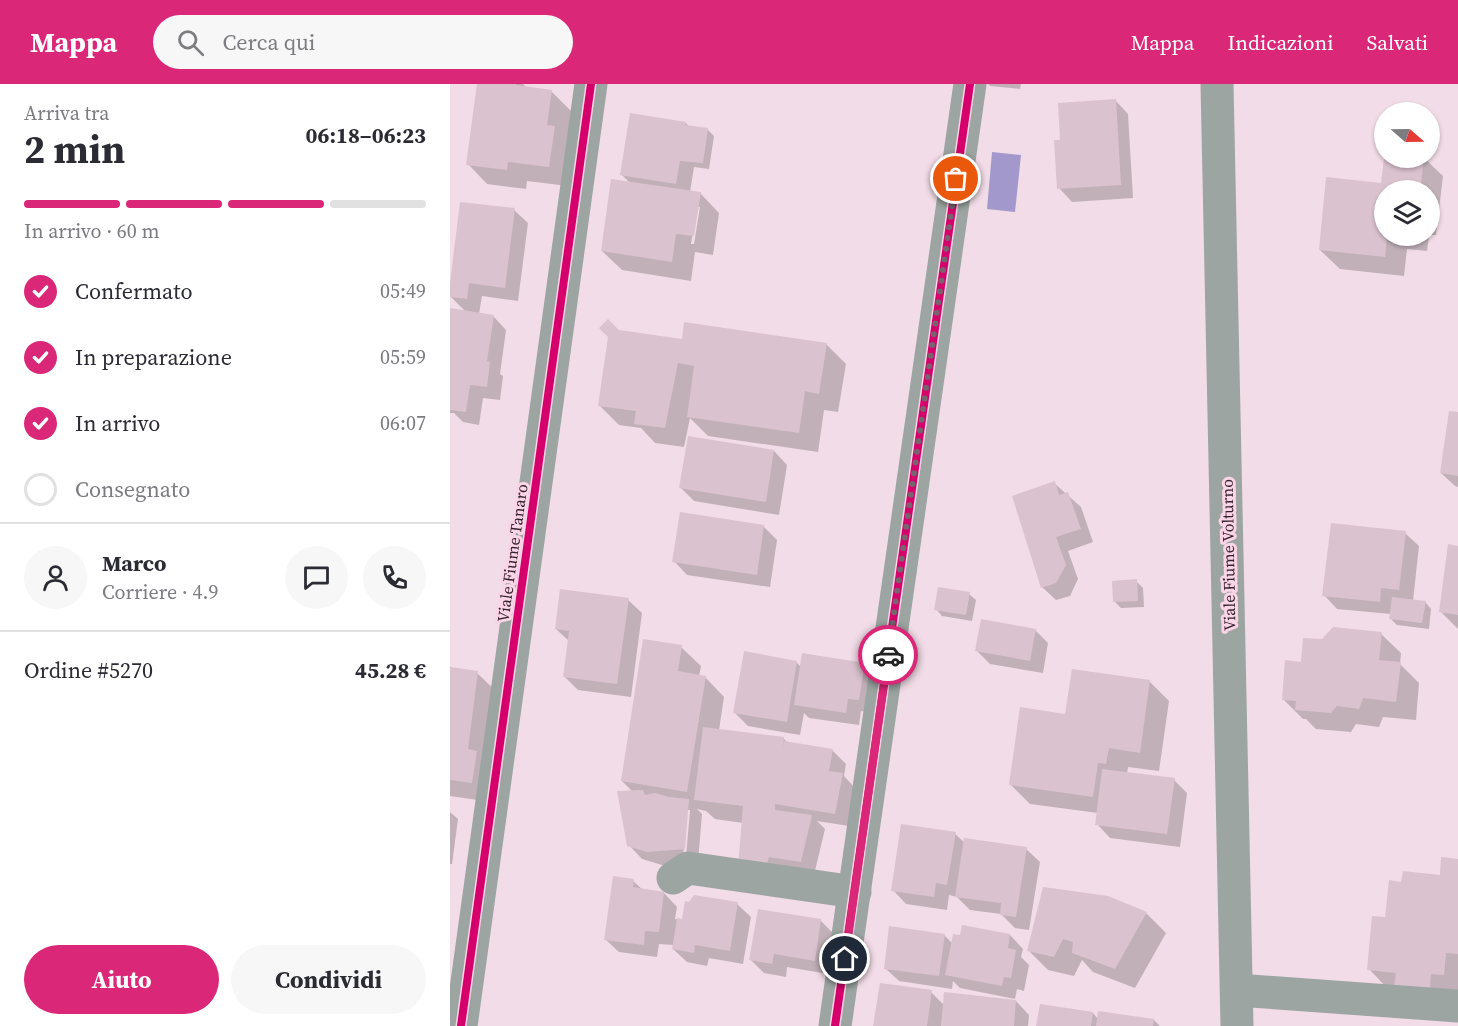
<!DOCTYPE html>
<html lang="it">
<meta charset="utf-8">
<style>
body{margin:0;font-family:"Source Serif 4",serif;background:#f7f7f7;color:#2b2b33;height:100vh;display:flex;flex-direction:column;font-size:22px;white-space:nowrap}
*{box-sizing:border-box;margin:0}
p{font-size:20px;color:#7c7c81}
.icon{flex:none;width:33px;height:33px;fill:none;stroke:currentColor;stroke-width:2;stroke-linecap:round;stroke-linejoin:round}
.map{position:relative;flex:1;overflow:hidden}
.details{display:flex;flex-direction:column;background:#fff;width:450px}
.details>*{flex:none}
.needle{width:39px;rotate:110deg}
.fabs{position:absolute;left:924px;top:18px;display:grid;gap:12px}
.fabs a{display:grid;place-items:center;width:66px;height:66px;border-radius:50%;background:#fff;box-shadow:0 2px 4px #0004;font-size:30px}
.pin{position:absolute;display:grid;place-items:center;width:51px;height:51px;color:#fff;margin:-26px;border:3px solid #fff;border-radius:50%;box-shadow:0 2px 6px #0007}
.courier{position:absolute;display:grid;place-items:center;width:60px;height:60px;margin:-30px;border:4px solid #db2777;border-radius:50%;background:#fff;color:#222;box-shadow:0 2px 8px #0007}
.overview em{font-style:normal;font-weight:700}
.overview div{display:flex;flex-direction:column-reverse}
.overview{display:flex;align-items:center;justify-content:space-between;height:102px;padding:0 24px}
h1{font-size:39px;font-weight:700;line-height:45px}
.bar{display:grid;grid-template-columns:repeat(4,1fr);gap:9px 6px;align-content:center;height:72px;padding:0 24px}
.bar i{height:8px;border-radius:4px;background:#e1e1e2}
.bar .active{background:#db2777}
.bar p{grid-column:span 4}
.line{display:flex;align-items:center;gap:15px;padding:0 24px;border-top:2px solid #e1e1e2}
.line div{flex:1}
.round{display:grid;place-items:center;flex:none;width:63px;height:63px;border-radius:32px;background:#f7f7f7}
ol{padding:0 24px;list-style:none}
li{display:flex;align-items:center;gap:18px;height:66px}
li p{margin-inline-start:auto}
li .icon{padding:6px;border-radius:50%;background:#db2777;color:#fff;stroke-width:4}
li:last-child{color:#7c7c81}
li i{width:33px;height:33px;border:3px solid #e1e1e2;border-radius:50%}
.button{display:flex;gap:12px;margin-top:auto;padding:12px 24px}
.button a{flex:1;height:69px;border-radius:36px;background:#db2777;color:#fff;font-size:24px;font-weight:700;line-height:69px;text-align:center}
.button a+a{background:#f7f7f7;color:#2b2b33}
header{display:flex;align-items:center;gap:36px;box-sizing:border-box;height:84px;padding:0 30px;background:#db2777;color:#fff}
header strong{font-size:28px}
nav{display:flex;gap:33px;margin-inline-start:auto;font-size:21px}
.search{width:420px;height:54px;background:#f7f7f7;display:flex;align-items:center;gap:15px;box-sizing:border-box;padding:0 21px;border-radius:33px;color:#7c7c81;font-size:22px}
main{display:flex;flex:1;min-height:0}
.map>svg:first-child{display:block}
.water{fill:#a398cc}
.shadow{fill:#0003;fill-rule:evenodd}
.building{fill:#dbc2cf}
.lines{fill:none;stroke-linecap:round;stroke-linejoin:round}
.minor{stroke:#9ca5a1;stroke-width:33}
.cycleway-casing{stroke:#fad4e7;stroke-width:11}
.cycleway{stroke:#d6006c;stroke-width:8}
.done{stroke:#77646d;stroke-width:6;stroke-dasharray:0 10.8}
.route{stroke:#db2777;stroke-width:8}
.labels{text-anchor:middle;stroke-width:6;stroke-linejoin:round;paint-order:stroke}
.street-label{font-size:16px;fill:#35232c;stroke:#fad4e7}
</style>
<header>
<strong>Mappa</strong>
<div class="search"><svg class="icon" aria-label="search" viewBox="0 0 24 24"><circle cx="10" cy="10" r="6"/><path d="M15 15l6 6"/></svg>Cerca qui</div>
<nav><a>Mappa</a><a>Indicazioni</a><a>Salvati</a></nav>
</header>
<main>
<section class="details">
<div class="overview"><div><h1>2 min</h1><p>Arriva tra</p></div><em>06:18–06:23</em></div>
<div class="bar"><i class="active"></i><i class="active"></i><i class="active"></i><i></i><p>In arrivo · 60 m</p></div>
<ol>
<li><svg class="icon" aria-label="check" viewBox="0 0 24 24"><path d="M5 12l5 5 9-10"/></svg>Confermato<p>05:49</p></li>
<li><svg class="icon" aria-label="check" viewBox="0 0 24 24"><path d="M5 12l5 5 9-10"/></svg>In preparazione<p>05:59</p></li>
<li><svg class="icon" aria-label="check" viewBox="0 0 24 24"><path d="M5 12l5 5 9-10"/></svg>In arrivo<p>06:07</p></li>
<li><i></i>Consegnato</li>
</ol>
<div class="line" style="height:108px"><a class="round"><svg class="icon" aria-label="person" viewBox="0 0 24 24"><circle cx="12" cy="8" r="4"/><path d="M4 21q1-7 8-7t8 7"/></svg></a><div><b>Marco</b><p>Corriere · 4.9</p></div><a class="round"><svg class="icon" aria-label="chat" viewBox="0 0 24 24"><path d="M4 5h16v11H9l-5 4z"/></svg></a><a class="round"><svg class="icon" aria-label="phone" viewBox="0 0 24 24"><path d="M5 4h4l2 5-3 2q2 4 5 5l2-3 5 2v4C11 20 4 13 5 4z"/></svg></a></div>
<div class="line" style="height:78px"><div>Ordine #5270</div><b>45.28 €</b></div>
<div class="button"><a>Aiuto</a><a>Condividi</a></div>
</section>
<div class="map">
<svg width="1008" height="942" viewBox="0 0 1008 942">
<rect width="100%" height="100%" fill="#f2dce7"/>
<polygon class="water" points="542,68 571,71 565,128 537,125"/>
<g class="shadow">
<polygon points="29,0 73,0 77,4 102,8 121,27 118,102 77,97 76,105 37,100 18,80"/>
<polygon points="538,0 571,0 570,5 540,2"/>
<polygon points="665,16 678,30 683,114 622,118 609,104"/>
<path d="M 236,39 L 240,44 L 257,45 L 264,52 L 259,85 L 244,83 L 240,108 L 250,109 L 269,129 L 263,171 L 245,168 L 241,197 L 172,186 L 152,167 L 180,99 L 172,91 ZM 247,123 L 250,123 L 244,160 L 241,160 Z"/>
<polygon points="935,74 974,74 993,92 986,151 980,151 980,106 934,106 934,152 979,152 977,167 957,165 954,192 890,185 870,166 932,100"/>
<polygon points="64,126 78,139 68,217 32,212 29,230 43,232 56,246 50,290 53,292 50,316 33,314 29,341 13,338 4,329 0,329 0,226 16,228 0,212"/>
<polygon points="169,247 233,256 376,260 396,280 388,328 374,326 368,368 258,352 240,334 234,363 205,359 191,344 169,341 150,322"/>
<polygon points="1008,330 1008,403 1005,402 991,389"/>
<polygon points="324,367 337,381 329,431 244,417 231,404"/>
<polygon points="604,399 631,423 643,458 618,467 628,495 620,512 606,516 592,503"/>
<polygon points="313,442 327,456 320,503 237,491 224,477"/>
<polygon points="955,449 969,462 963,517 975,518 981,525 979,545 947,541 941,535 941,530 887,525 874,511"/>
<polygon points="1008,463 1008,545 991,528"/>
<polygon points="686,497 693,504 694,523 671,524 664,517"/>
<polygon points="519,510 526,516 522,537 492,532 486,525"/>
<polygon points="178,516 192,529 181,613 128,606 114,592 119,557 106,545"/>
<polygon points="585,546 598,559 593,589 540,580 527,567"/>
<polygon points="931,550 951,569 950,580 969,599 966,636 933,633 929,643 906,640 901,648 866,645 856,635 853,635 833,615 852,580 873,557"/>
<path d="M 231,563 L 251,582 L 249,592 L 255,593 L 274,613 L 269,646 L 333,654 L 338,659 L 382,666 L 396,680 L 394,692 L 405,704 L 399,742 L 367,737 L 375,745 L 364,791 L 328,798 L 293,739 L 265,735 L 256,727 L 247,725 L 252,730 L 248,778 L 212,781 L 192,775 L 179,761 L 183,708 L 172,697 ZM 237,726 L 240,726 L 236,773 L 233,773 Z"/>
<polygon points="346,578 351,583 415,580 428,594 423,629 411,627 409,641 359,634 354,629 350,651 298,642 285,629"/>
<polygon points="0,582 3,585 27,589 47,608 41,718 0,712"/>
<polygon points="699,597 719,617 709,687 678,683 677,690 724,696 737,709 730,763 660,754 647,740 648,729 580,720 560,700"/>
<polygon points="0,728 8,735 2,780 0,780"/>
<polygon points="505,750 515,759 576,765 590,778 579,846 565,844 551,830 520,826 507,813 499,811 497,826 456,820 443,806"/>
<polygon points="1008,776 1008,909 938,905 919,885 937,835 953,799 991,792"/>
<polygon points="183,797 193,806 214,809 227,823 225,835 233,836 287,820 301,833 293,880 259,874 257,882 237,878 223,865 224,861 209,860 207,873 169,868 155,855"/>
<polygon points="658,813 697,830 716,849 685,904 643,888 632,876 624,892 598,886 579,867"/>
<polygon points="371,837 384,850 378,890 337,883 336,893 314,889 301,876"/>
<polygon points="494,851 502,859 560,851 573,865 571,873 579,881 574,907 567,905 565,915 510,904 503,897 502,905 449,897 435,884"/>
<polygon points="481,908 494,921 566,917 579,931 578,942 425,942"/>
<polygon points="643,929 648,935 704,936 710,942 588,942"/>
</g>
<g class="building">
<polygon points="27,0 66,0 66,1 102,6 97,41 105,42 99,83 58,78 57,86 16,81"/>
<polygon points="666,15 671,101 607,105 604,56 610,56 608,19"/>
<polygon points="180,29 236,38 235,41 258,44 253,79 230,77 226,100 170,91"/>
<polygon points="934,74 974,74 970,106 934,106 934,152 937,152 935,173 869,166 876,93 931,99"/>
<polygon points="161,95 251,108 244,152 226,150 222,178 151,167"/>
<polygon points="10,118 65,124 55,204 19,199 17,215 0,213 0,199"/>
<polygon points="0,224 44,231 37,277 40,278 37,303 20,301 16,328 0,326"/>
<polygon points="158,235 169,246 232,255 234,238 377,259 369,310 355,307 349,349 237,333 244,282 228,279 215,344 184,340 186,327 148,322 158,253 149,244"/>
<polygon points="999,327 1008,328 1008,392 990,389"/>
<polygon points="238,352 324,366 316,418 229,404"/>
<polygon points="605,397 609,411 618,408 631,445 606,453 616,481 606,499 591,504 562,412"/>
<polygon points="230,428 314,441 307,491 222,478"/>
<polygon points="881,439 956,447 949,506 931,504 930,518 872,512"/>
<polygon points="998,460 1008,462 1008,531 989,528"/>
<polygon points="687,495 688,517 663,518 662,497"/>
<polygon points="488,503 520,508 516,531 484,526"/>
<polygon points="110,505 179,514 167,600 113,593 119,547 105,545"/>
<polygon points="942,513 976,517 972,539 939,535"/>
<polygon points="531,535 586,545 580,577 525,567"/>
<polygon points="883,543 932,548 929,576 951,578 946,618 913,614 909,625 887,622 881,629 845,626 846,617 832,616 835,576 851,578 853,554 872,555"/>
<polygon points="193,555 232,561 228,587 256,592 237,708 171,697"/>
<polygon points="294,567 347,577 337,638 283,629"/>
<polygon points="352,569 415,579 409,616 398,615 396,629 344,621"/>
<polygon points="0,583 28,587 18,665 27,667 22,699 0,696"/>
<polygon points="622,585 700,596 690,669 659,664 656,680 648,679 643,713 559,701 570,623 615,630"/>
<polygon points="253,643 334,653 333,665 334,657 383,665 379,687 393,689 385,730 325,720 325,726 362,731 351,778 319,773 315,786 288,783 293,722 244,716"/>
<polygon points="652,685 725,694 717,750 645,741"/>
<polygon points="193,706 195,711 205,709 219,713 239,715 235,765 197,768 177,762 167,707"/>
<polygon points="451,740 506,748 497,801 486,799 484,813 441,807"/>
<polygon points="514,754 577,763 566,833 550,831 551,819 505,813"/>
<polygon points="991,773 1008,775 1008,870 996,869 994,891 981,890 980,905 944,902 946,889 917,886 922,832 935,833 939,796 951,798 953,787 990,791"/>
<polygon points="163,792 184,795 183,803 214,808 209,848 195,847 194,861 154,856"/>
<polygon points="593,803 658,812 697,828 665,885 622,869 623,858 613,855 604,873 577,867"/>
<polygon points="244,811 288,818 280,867 245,861 244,869 222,865 227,834 232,835 235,817 239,818"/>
<polygon points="308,825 371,835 365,877 324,870 322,880 299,876"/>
<polygon points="512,841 560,850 558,864 566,866 561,894 554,893 552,902 495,891 503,850 510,851"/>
<polygon points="439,842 495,850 489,892 434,885"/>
<polygon points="430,899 482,906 477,942 423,942"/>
<polygon points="494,908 566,916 564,942 491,942"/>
<polygon points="590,920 643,928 641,942 586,942"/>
<polygon points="648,927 704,935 703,942 646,942"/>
</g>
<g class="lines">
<g class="minor">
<polyline points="767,0 787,942"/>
<polyline points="223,794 238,784 405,808"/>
<polyline points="787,906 1008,922"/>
<polyline points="11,942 141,0"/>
<polyline points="385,942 520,0"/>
</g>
<g class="cycleway-casing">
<g id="cycleway">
<polyline points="11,942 141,0"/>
<polyline points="385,942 520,0"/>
</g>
</g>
<use href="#cycleway" class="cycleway"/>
</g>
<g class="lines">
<polyline class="done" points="438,571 506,95"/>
<polyline class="route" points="395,875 438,571"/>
</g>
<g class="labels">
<g class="street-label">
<text transform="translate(62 469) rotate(-82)" y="6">Viale Fiume Tanaro</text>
<text transform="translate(778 471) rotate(-91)" y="6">Viale Fiume Volturno</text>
</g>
</g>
</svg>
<div class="fabs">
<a><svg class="needle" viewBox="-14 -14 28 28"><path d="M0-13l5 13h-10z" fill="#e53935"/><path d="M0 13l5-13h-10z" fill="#7c7c81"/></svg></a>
<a><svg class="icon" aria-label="layers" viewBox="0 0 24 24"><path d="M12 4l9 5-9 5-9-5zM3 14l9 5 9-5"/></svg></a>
</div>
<div class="pin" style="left:506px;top:95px;background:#ea580c"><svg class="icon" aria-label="bag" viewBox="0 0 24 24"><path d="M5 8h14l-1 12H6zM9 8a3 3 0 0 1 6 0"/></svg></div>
<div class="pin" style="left:395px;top:875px;background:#1f2937"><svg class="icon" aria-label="home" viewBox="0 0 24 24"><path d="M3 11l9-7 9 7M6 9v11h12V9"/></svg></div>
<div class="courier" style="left:438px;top:571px"><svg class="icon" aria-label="car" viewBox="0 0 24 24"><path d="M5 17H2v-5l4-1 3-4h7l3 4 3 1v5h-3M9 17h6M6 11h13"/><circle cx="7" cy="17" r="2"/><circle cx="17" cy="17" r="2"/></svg></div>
</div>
</main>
